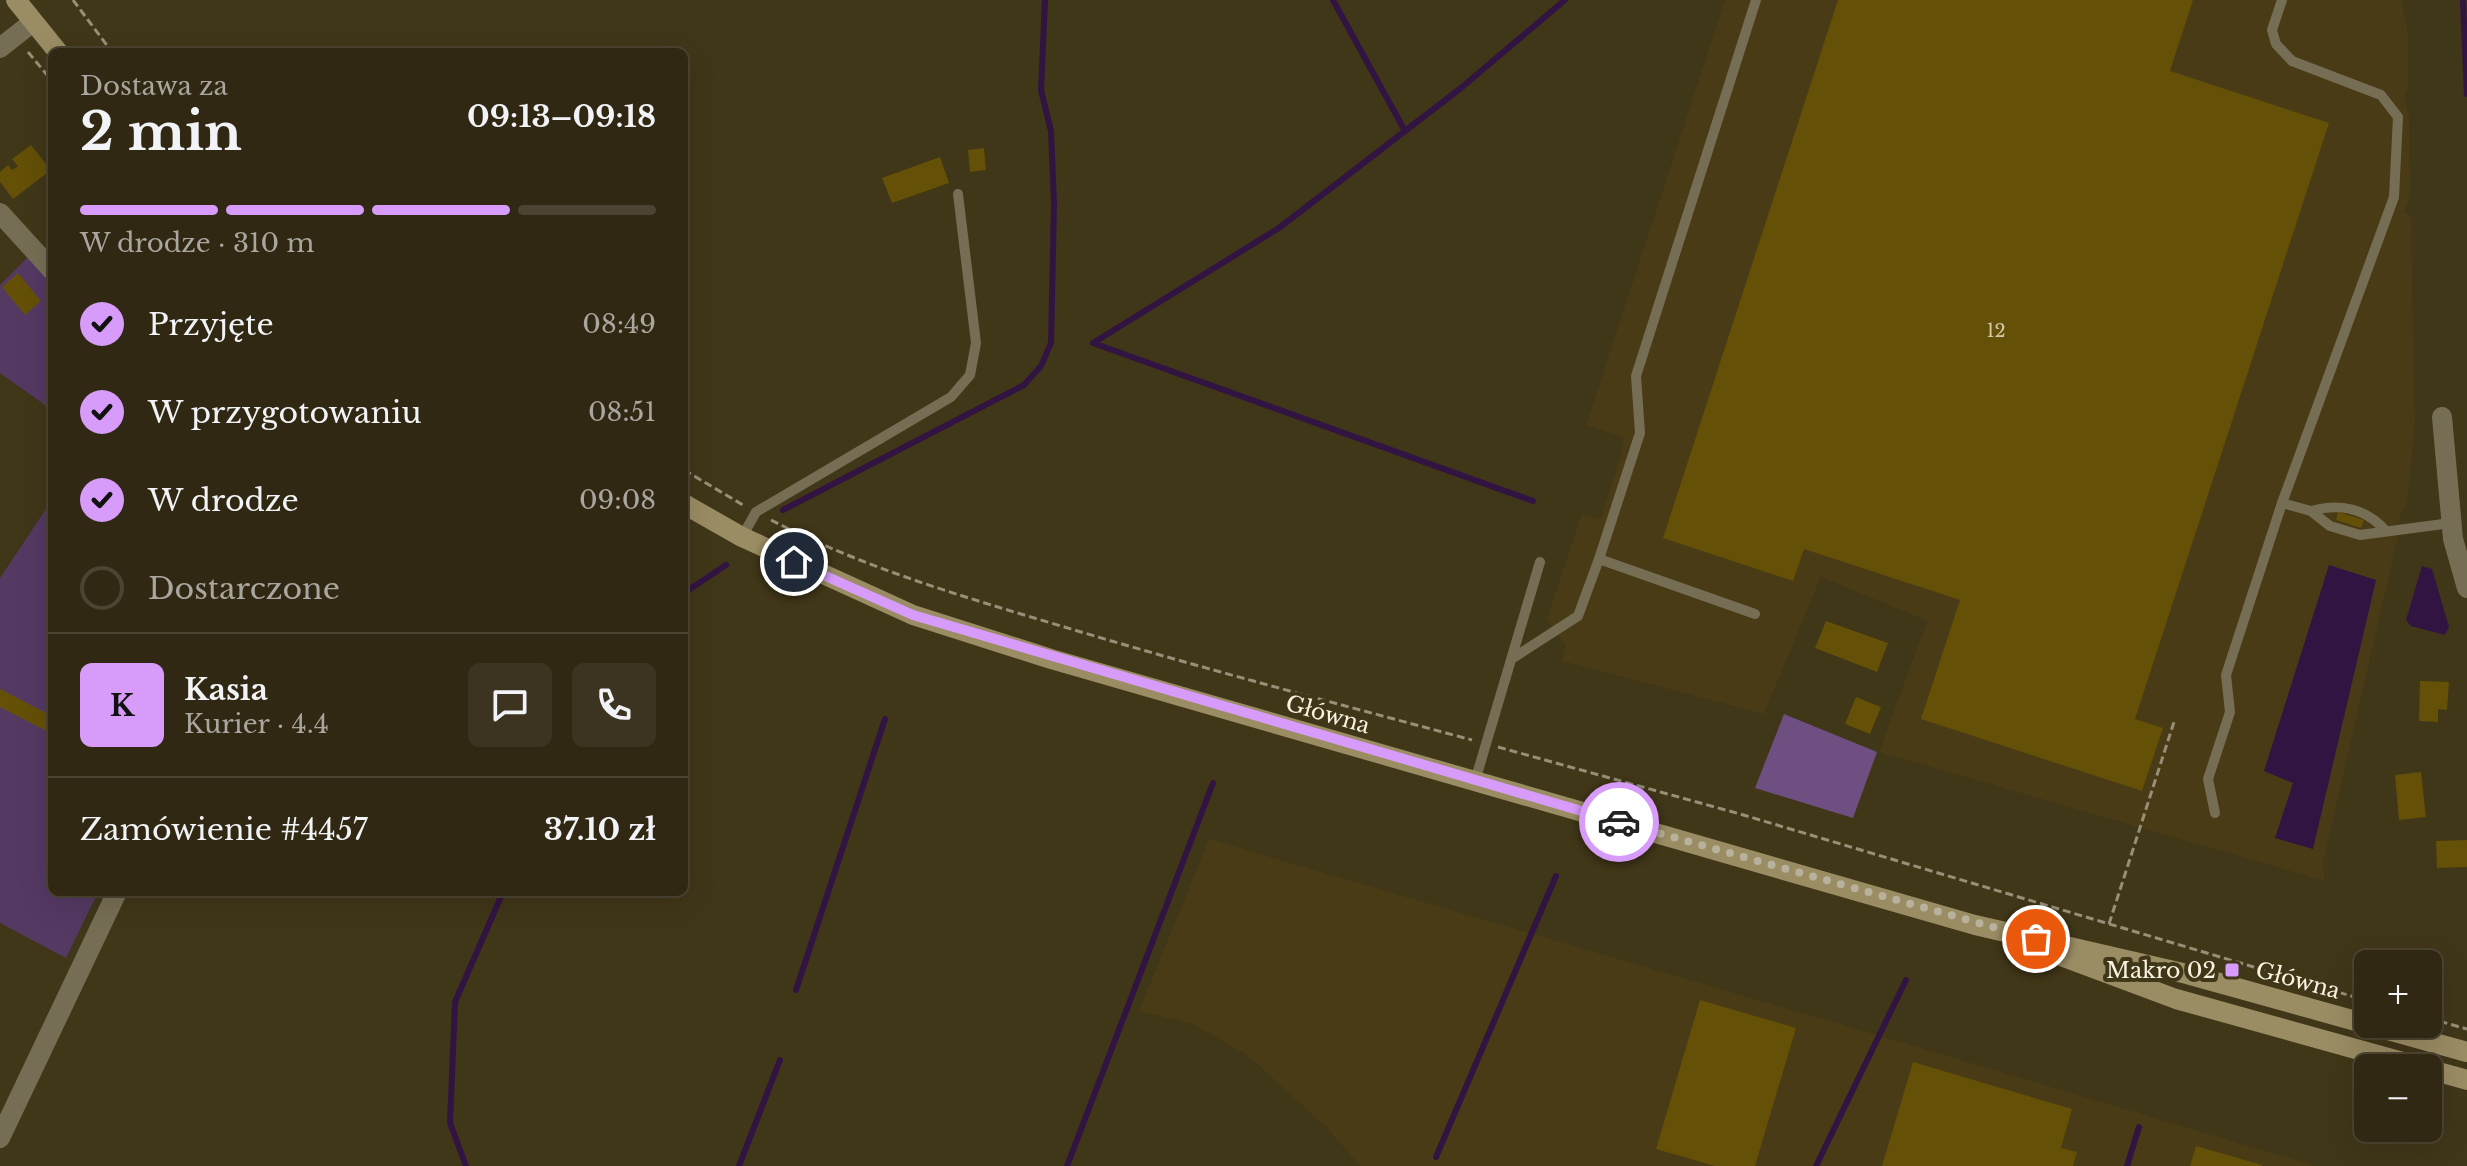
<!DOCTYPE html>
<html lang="pl">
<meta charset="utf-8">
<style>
body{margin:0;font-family:"Libre Baskerville",serif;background:#3c3420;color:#f1f3f6;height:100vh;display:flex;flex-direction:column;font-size:30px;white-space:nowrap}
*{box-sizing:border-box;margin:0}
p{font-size:26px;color:#a8a69f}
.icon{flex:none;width:44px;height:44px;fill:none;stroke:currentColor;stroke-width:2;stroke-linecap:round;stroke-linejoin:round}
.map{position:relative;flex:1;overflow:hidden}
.details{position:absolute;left:48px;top:48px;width:640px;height:848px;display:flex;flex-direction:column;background:#302812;border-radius:12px;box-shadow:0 8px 32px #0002,0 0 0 2px #4b4432}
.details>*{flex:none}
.buttons{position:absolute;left:2354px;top:950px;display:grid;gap:16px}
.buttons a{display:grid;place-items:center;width:88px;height:88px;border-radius:12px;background:#302812;box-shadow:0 8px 32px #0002,0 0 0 2px #4b4432;font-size:40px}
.pin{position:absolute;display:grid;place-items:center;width:68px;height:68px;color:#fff;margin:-34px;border:4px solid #fff;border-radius:50%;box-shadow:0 2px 8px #0007}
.courier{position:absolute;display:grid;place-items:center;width:80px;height:80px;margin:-40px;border:6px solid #d79bf9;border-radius:50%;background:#fff;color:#222;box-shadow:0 2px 10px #0007}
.overview em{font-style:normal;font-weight:700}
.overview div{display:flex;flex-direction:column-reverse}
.overview{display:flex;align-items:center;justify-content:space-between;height:136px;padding:0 32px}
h1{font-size:52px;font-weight:700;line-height:60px}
.bar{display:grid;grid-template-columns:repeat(4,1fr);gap:12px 8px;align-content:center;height:96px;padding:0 32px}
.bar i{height:10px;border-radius:6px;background:#4b4432}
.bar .current{background:#d79bf9}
.bar p{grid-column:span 4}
.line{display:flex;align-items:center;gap:20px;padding:0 32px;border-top:2px solid #4b4432}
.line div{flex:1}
.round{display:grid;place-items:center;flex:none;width:84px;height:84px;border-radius:12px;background:#3c3420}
ol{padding:0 32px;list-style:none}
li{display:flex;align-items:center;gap:24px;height:88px}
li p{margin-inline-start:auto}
li .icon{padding:8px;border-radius:50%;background:#d79bf9;color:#111;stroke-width:4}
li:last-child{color:#a8a69f}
li i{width:44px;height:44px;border:4px solid #4b4432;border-radius:50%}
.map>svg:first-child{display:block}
.built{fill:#483b15}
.green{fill:#543963}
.forest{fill:#6f4f81}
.water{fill:#321442}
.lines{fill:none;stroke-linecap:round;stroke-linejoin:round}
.stream{stroke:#321442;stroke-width:6}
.building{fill:#645007}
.path{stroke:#978f77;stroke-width:3;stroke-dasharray:8 4;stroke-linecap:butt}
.service{stroke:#766e54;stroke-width:10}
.minor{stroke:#766e54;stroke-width:20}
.secondary{stroke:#9a8c63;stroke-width:20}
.done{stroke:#b8b19b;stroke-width:8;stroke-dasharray:0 14.4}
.route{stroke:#d79bf9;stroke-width:10}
.poi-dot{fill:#d79bf9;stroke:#403618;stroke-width:3}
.labels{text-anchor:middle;stroke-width:8;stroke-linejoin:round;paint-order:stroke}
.number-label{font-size:18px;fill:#d4caab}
.street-label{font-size:22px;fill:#f9f3e2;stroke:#403618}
.poi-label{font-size:22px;fill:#f9f3e2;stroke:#403618;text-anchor:end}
</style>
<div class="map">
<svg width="2467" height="1166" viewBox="0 0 2467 1166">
<rect width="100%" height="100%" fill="#403618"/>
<g class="built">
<polygon points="1725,0 2401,0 2408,33 2408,89 2404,96 2409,116 2410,197 2404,213 2411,216 2415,423 2407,505 2401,512 2397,541 2323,863 2325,881 1879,752 1927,621 1821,577 1764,714 1562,661 1566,645 1547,619 1582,514 1600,519 1622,452 1624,437 1586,425"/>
<polygon points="1209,839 1857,1029 2316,1166 1360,1166 1328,1129 1247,1055 1193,1024 1139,1011"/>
</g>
<g class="green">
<polygon points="29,256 52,278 52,410 0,373 0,285"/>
<polygon points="52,500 52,892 98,892 66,958 0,923 0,578"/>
</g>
<polygon class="forest" points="1784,714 1877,752 1853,818 1755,788"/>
<g class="water">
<polygon points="2329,565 2376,580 2313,849 2275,838 2293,783 2264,771"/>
<polygon points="2422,566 2432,569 2449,627 2445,635 2411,626 2406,620"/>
</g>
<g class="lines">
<g class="stream">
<polyline points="1333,0 1405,131"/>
<polyline points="2463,0 2467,94"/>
<polyline points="1533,501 1093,343 1279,228 1461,88 1565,0"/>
<polyline points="783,510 1024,385 1041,366 1051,343 1054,204 1051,131 1041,90 1045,0"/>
<polyline points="684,593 726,565"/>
<polyline points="796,990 885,719"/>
<polyline points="1436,1157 1556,876"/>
<polyline points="466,1166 450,1123 455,1002 503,892"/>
<polyline points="739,1166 780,1060"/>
<polyline points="1067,1166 1213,783"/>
<polyline points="1816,1166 1906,980"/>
<polyline points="2127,1166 2139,1127"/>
</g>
</g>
<g class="building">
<polygon points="1838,0 2193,0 2170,71 2329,123 2135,719 2163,728 2142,791 1921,719 1960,600 1804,549 1793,581 1663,538"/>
<polygon points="31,145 51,170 13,199 0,182 0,172 8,165 12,170 18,166 12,159"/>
<polygon points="984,148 986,170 970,172 968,150"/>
<polygon points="940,157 949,183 892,203 882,178"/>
<polygon points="18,273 41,301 25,315 2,287"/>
<polygon points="2338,512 2364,520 2361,528 2336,520"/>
<polygon points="1826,621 1888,643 1877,672 1815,648"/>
<polygon points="2420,681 2449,682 2447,710 2438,709 2438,722 2419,721"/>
<polygon points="0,689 52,716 52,734 0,707"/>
<polygon points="1856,697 1881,707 1870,734 1845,724"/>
<polygon points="2421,772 2426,817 2399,820 2395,775"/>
<polygon points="2467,840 2467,867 2437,868 2436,841"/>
<polygon points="1700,1000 1796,1028 1755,1166 1715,1166 1656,1149"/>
<polygon points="1913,1062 2072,1109 2061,1148 2077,1152 2073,1166 1882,1166"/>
<polygon points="2196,1146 2262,1165 2262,1166 2190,1166"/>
</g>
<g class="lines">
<g class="path">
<polyline points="73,0 112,52"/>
<polyline points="28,52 52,81"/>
<polyline points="684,470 743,505"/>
<path d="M 771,520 C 864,568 961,596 1061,626 C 1197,667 1335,703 1472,740"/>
<polyline points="1498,747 1740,814 2368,1001"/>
<polyline points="2109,924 2174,722"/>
<polyline points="2428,1018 2467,1029"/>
</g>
<g class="service">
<polyline points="2282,503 2311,511 2330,526 2360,535 2451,523"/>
<path d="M 2311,511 C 2339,503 2365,508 2385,530"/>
<polyline points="742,537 756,512 951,397 970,375 976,343 958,194"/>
<polyline points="1755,614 1599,559 1640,433 1636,376 1756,0"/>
<polyline points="1513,658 1578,616 1599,559"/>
<polyline points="1475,781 1540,562"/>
<polyline points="2215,813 2208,779 2230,712 2226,675 2282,503 2394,197 2398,117 2381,95 2292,61 2276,44 2272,30 2282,0"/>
</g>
<g class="minor">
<polyline points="0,48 33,22"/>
<polyline points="0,213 52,270"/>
<polyline points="2442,417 2453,539 2467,588"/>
<polyline points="0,1138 117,892"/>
</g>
<g class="secondary">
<polyline points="16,0 58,52"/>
<polyline points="684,504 742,537 913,615 1051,659 1975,925 2187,974 2467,1052"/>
<polyline points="2058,955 2176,999 2424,1068"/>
<polyline points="2428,1069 2467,1080"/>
</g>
</g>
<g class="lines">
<polyline class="done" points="1619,822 2036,939"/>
<polyline class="route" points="794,562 913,615 1619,822"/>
</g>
<rect class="poi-dot" x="2224" y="962" width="16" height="16" rx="4"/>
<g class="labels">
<g class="number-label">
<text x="1996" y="337">12</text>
</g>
<g class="street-label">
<text transform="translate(1328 714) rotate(16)" y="8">Główna</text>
<text transform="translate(2298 980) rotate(15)" y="8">Główna</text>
</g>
<g class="poi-label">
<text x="2216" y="978">Makro 02</text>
</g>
</g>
</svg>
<div class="buttons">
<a>+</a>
<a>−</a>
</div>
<div class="pin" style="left:2036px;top:939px;background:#ea580c"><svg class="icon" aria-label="bag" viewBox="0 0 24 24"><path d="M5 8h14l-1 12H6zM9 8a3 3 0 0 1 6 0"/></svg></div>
<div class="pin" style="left:794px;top:562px;background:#1f2937"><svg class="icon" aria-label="home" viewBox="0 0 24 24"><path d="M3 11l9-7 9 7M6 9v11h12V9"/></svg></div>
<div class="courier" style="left:1619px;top:822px"><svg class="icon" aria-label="car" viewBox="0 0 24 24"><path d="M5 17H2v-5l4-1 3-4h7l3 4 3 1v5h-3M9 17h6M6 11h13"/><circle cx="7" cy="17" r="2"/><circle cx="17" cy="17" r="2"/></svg></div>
<section class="details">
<div class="overview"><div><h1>2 min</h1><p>Dostawa za</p></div><em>09:13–09:18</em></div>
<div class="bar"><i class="current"></i><i class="current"></i><i class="current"></i><i></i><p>W drodze · 310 m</p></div>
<ol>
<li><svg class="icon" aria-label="check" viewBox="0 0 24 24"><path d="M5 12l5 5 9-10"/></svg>Przyjęte<p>08:49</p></li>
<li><svg class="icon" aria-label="check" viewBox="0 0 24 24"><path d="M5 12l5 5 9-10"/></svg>W przygotowaniu<p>08:51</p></li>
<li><svg class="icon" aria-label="check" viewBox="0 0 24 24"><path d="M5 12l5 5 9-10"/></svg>W drodze<p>09:08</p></li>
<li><i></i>Dostarczone</li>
</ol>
<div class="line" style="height:144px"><b class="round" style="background:#d79bf9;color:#111">K</b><div><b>Kasia</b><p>Kurier · 4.4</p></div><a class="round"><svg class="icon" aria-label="chat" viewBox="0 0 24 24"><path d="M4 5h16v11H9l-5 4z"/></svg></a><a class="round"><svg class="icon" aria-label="phone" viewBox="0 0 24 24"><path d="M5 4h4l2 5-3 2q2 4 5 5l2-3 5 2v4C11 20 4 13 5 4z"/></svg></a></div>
<div class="line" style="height:104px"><div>Zamówienie #4457</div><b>37.10 zł</b></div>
</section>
</div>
